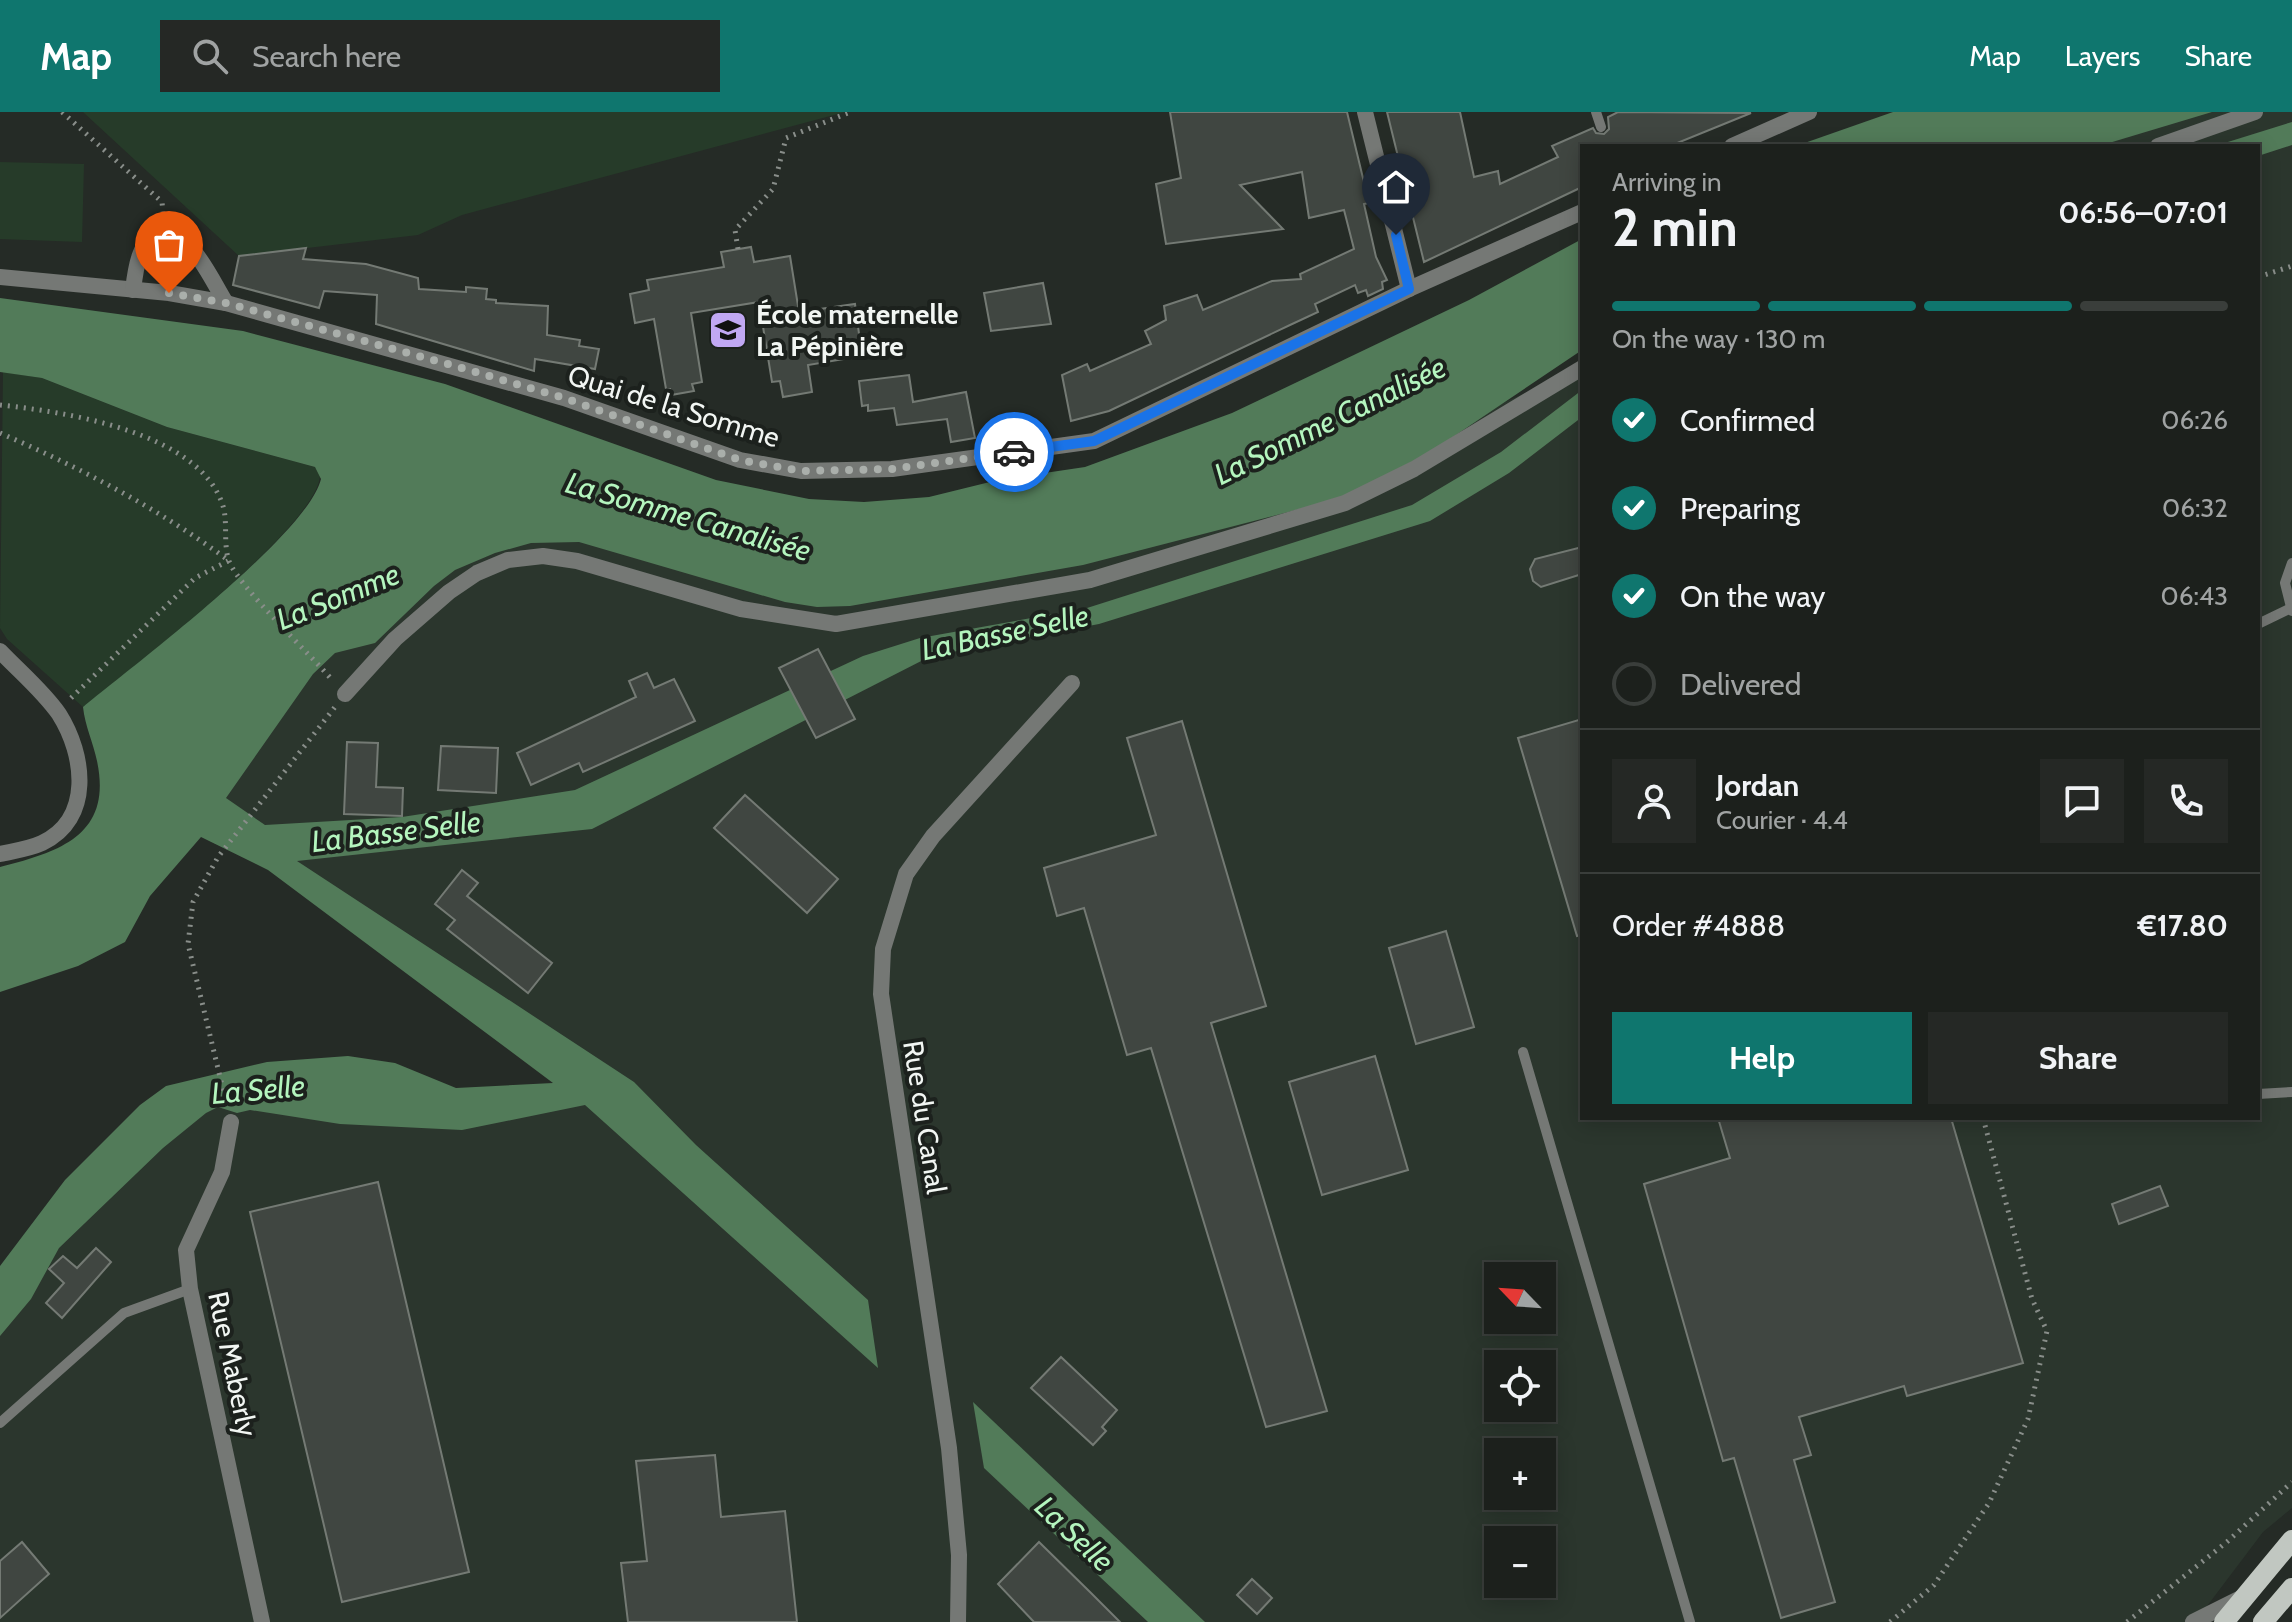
<!DOCTYPE html>
<meta charset="utf-8">
<style>
body{margin:0;font-family:Cabin,sans-serif;background:#252825;color:#f1f3f6;height:100vh;display:flex;flex-direction:column;font-size:30px;white-space:nowrap}
*{box-sizing:border-box;margin:0}
p{font-size:26px;color:#a0a3a3}
.icon{flex:none;width:44px;height:44px;fill:none;stroke:currentColor;stroke-width:2;stroke-linecap:round;stroke-linejoin:round}
.map{position:relative;flex:1;overflow:hidden}
.panel{position:absolute;left:1580px;top:32px;width:680px;height:976px;display:flex;flex-direction:column;background:#1c201c;border-radius:0px;box-shadow:0 4px 20px #0003,0 0 0 2px #3a3e3b}
.panel>*{flex:none}
.needle{width:52px;rotate:295deg}
.controls{position:absolute;left:1484px;top:1150px;display:grid;gap:16px}
.controls a{display:grid;place-items:center;width:72px;height:72px;border-radius:0px;background:#1c201c;box-shadow:0 4px 20px #0003,0 0 0 2px #3a3e3b;font-size:40px}
.pin{position:absolute;display:grid;place-items:center;width:68px;height:68px;color:#fff;margin:-82px -34px;border-radius:50% 50% 50% 0;rotate:-45deg;box-shadow:0 0 8px #0007}
.pin .icon{rotate:45deg}
.courier{position:absolute;display:grid;place-items:center;width:80px;height:80px;margin:-40px;border:6px solid #1a73e8;border-radius:50%;background:#fff;color:#222;box-shadow:0 2px 10px #0007}
.headline em{font-style:normal;font-weight:700}
.headline div{display:flex;flex-direction:column-reverse}
.headline{display:flex;align-items:center;justify-content:space-between;height:136px;padding:0 32px}
h1{font-size:52px;font-weight:700;line-height:60px}
.bar{display:grid;grid-template-columns:repeat(4,1fr);gap:12px 8px;align-content:center;height:96px;padding:0 32px}
.bar i{height:10px;border-radius:6px;background:#3a3e3b}
.bar .active{background:#0f766e}
.bar p{grid-column:span 4}
.line{display:flex;align-items:center;gap:20px;padding:0 32px;border-top:2px solid #3a3e3b}
.line div{flex:1}
.round{display:grid;place-items:center;flex:none;width:84px;height:84px;border-radius:0px;background:#252825}
ol{padding:0 32px;list-style:none}
li{display:flex;align-items:center;gap:24px;height:88px}
li p{margin-inline-start:auto}
li .icon{padding:8px;border-radius:50%;background:#0f766e;color:#fff;stroke-width:4}
li:last-child{color:#a0a3a3}
li i{width:44px;height:44px;border:4px solid #3a3e3b;border-radius:50%}
.cta{display:flex;gap:16px;margin-top:auto;padding:16px 32px}
.cta a{flex:1;height:92px;border-radius:0px;background:#0f766e;color:#fff;font-size:32px;font-weight:700;line-height:92px;text-align:center}
.cta a+a{background:#252825;color:#f1f3f6}
header{display:flex;align-items:center;gap:48px;box-sizing:border-box;height:112px;padding:0 40px;background:#0f766e;color:#fff}
header strong{font-size:38px}
nav{display:flex;gap:44px;margin-inline-start:auto;font-size:28px}
.search{width:560px;height:72px;background:#252825;display:flex;align-items:center;gap:20px;box-sizing:border-box;padding:0 28px;border-radius:0px;color:#a0a3a3;font-size:30px}
.map>svg:first-child{display:block}
.built{fill:#2b362d;fill-rule:evenodd}
.green{fill:#263b29}
.water{fill:#527b59}
.building{fill:#404641;stroke:#747a74;stroke-width:2}
.lines{fill:none;stroke-linecap:round;stroke-linejoin:round}
.path{stroke:#898e8a;stroke-width:5;stroke-dasharray:2 6;stroke-linecap:butt}
.lane{stroke:#757875;stroke-width:10}
.street{stroke:#757875;stroke-width:16}
.primary{stroke:#c1c7c1;stroke-width:20}
.done{stroke:#aaafab;stroke-width:8;stroke-dasharray:0 14.4}
.route{stroke:#1a73e8;stroke-width:10}
.labels{text-anchor:middle;stroke-width:8;stroke-linejoin:round;paint-order:stroke}
.poi-label{font-size:28px;font-weight:bold;fill:#f2f6f3;stroke:#1c211d;text-anchor:start}
.street-label{font-size:28px;fill:#f2f6f3;stroke:#1c211d}
.water-label{font-size:30px;font-style:italic;fill:#b4f5be;stroke:#1c211d}
</style>
<header>
<strong>Map</strong>
<div class="search"><svg class="icon" aria-label="search" viewBox="0 0 24 24"><circle cx="10" cy="10" r="6"/><path d="M15 15l6 6"/></svg>Search here</div>
<nav><a>Map</a><a>Layers</a><a>Share</a></nav>
</header>
<div class="map">
<svg width="2292" height="1510" viewBox="0 0 2292 1510">
<rect width="100%" height="100%" fill="#252b26"/>
<path class="built" d="M 2142,0 L 2292,0 L 2292,1396 L 2263,1420 L 2195,1510 L 0,1510 L 0,1162 L 222,972 L 592,984 L 201,697 L 484,321 L 852,468 L 1344,361 L 1582,256 L 1582,1006 L 2258,1006 L 2258,34 L 2072,34 ZM 1498,1164 L 1542,1164 L 1542,1208 L 1498,1208 ZM 1498,1252 L 1542,1252 L 1542,1296 L 1498,1296 ZM 1498,1340 L 1542,1340 L 1542,1384 L 1498,1384 ZM 1498,1428 L 1542,1428 L 1542,1472 L 1498,1472 Z"/>
<g class="green">
<polygon points="83,0 845,0 462,103 418,123 239,144"/>
<polygon points="0,50 84,52 82,130 0,127"/>
<path d="M 3,260 L 42,266 L 167,315 L 315,355 L 320,361 C 324,410 126,560 83,595 L 7,527 L 0,516 Z"/>
</g>
<g class="water">
<polygon points="1893,0 2212,0 2099,34 1796,34"/>
<polygon points="2292,10 2292,33 2258,44 2258,34 2215,34"/>
<path d="M 1582,127 L 1582,238 L 1395,364 L 1327,390 L 1083,453 L 850,494 L 817,495 L 785,490 L 579,430 L 531,431 L 495,441 L 455,458 L 434,474 L 375,531 L 335,541 L 313,562 L 226,686 L 265,713 L 402,705 L 575,678 L 863,544 L 920,526 L 1087,496 L 1412,393 L 1501,340 L 1582,278 L 1582,305 L 1509,361 L 1430,409 L 1099,512 L 931,544 L 592,717 L 297,749 L 634,970 L 696,1033 L 868,1188 L 878,1256 L 585,993 L 462,1018 L 340,1012 L 250,998 L 237,1001 L 218,995 L 206,1001 L 163,1036 L 59,1136 L 31,1187 L 0,1224 L 0,1154 L 65,1068 L 140,993 L 166,974 L 267,950 L 348,944 L 395,951 L 456,976 L 553,971 L 268,758 L 201,725 L 150,784 L 125,830 L 78,854 L 0,880 L 0,755 C 58,740 113,724 97,649 C 93,630 85,614 83,595 C 133,554 308,422 321,367 L 315,355 L 167,315 L 42,266 L 0,260 L 0,186 L 243,219 L 445,272 L 716,368 L 809,387 L 864,390 L 929,385 L 998,368 L 1085,355 L 1232,301 L 1469,188 Z"/>
<polygon points="973,1290 1205,1510 1148,1510 984,1356"/>
</g>
<g class="building">
<polygon points="1170,0 1347,0 1369,91 1364,92 1376,145 1387,168 1382,170 1383,177 1368,184 1366,178 1358,181 1355,173 1315,192 1318,200 1290,213 1109,299 1071,309 1062,263 1087,252 1090,259 1151,232 1145,219 1166,208 1164,194 1197,183 1203,198 1272,169 1301,167 1300,162 1354,137 1344,98 1309,106 1302,60 1240,73 1283,117 1166,132 1156,72 1181,66"/>
<polygon points="1387,0 1460,0 1474,65 1498,59 1500,72 1558,45 1552,34 1593,16 1596,21 1604,22 1609,17 1608,5 1618,0 1751,1 1670,34 1582,34 1582,75 1424,150"/>
<polygon points="751,135 754,150 790,144 799,200 855,192 862,244 808,253 812,280 783,285 780,269 772,270 759,190 691,201 702,270 692,272 694,279 671,283 670,277 666,277 654,207 635,211 630,182 649,178 647,168 724,155 721,140"/>
<polygon points="306,136 303,147 366,152 418,166 419,177 466,180 466,175 487,177 486,187 496,188 496,191 548,194 547,223 580,228 579,234 599,237 595,257 535,247 534,259 376,212 377,183 324,179 319,196 233,173 239,144"/>
<polygon points="1043,171 1051,212 991,219 984,181"/>
<polygon points="909,263 913,290 966,280 975,326 951,330 947,307 897,313 894,296 868,299 868,293 862,294 859,269"/>
<polygon points="1582,435 1582,462 1541,475 1533,469 1530,457 1535,447"/>
<polygon points="818,537 855,607 816,626 779,556"/>
<polygon points="647,561 654,576 674,567 695,609 583,660 579,651 531,673 517,641 636,585 629,569"/>
<polygon points="1582,607 1582,823 1577,824 1518,626"/>
<polygon points="1182,609 1266,894 1211,911 1327,1299 1266,1315 1151,936 1127,943 1084,796 1057,804 1044,756 1156,723 1127,626"/>
<polygon points="347,630 378,631 376,675 403,676 402,704 344,702"/>
<polygon points="441,634 498,636 496,681 438,678"/>
<polygon points="745,683 838,767 807,801 714,716"/>
<polygon points="462,758 478,771 467,784 552,851 528,881 447,817 455,808 435,792"/>
<polygon points="1446,819 1474,915 1416,932 1389,836"/>
<polygon points="1375,944 1408,1058 1322,1083 1289,970"/>
<polygon points="1718,1006 1951,1006 2023,1251 1907,1284 1904,1274 1799,1305 1811,1343 1794,1348 1835,1490 1781,1506 1734,1346 1723,1349 1644,1072 1730,1046"/>
<polygon points="378,1070 469,1460 342,1490 250,1100"/>
<polygon points="2160,1074 2168,1094 2119,1112 2112,1092"/>
<polygon points="96,1136 111,1150 62,1206 46,1191 64,1171 49,1157 63,1144 77,1156"/>
<polygon points="1061,1245 1117,1298 1102,1315 1106,1319 1093,1333 1031,1276"/>
<polygon points="715,1343 721,1405 785,1399 797,1510 628,1510 621,1451 647,1449 636,1349"/>
<polygon points="22,1430 49,1462 0,1506 0,1449"/>
<polygon points="1039,1430 1091,1481 1120,1510 1034,1510 998,1472"/>
<polygon points="1252,1467 1272,1486 1257,1502 1237,1483"/>
</g>
<g class="lines">
<g class="path">
<polyline points="62,0 162,90 163,100"/>
<polyline points="738,137 735,118 773,77 786,26 850,0"/>
<polyline points="2258,165 2292,154"/>
<path d="M 0,293 C 66,300 200,320 223,394 C 228,411 223,432 229,449 C 238,474 312,544 333,569"/>
<path d="M 0,321 C 79,355 159,397 228,448"/>
<polyline points="71,586 195,466 228,449"/>
<polyline points="227,994 188,832 193,790 218,745 335,595"/>
<polyline points="1890,1510 1934,1473 1989,1391 2028,1307 2047,1219 2032,1187 1983,1006"/>
<polyline points="2127,1510 2228,1429 2292,1370"/>
</g>
<g class="lane">
<polyline points="1596,0 1601,15"/>
<polyline points="2292,451 2285,471 2292,499"/>
<polyline points="2258,512 2291,496"/>
<polyline points="1523,940 1690,1510"/>
<polyline points="2258,982 2292,980"/>
<polyline points="0,1311 124,1201 190,1177"/>
</g>
<g class="street">
<polyline points="1365,0 1409,177"/>
<polyline points="1732,34 1809,0"/>
<polyline points="2158,34 2255,0"/>
<polyline points="0,165 169,181 226,191 564,286 740,348 801,359 892,357 1094,329 1409,177 1582,100"/>
<path d="M 133,178 C 136,153 139,129 163,117 C 194,126 210,165 226,191"/>
<path d="M 0,539 C 19,559 43,579 59,602 C 85,643 93,707 42,731 C 29,737 13,739 0,742"/>
<polyline points="345,582 395,527 449,480 477,461 508,448 543,444 577,449 741,497 836,512 1090,468 1345,391 1414,357 1582,256"/>
<polyline points="231,1010 222,1060 186,1138 190,1177 262,1510"/>
<polyline points="958,1510 959,1443 949,1336 881,882 883,837 906,762 933,724 1072,571"/>
<polyline points="2193,1510 2241,1486"/>
</g>
<g class="primary">
<polyline points="2224,1510 2292,1428"/>
<polyline points="2263,1510 2292,1476"/>
</g>
</g>
<g class="lines">
<polyline class="done" points="169,181 226,191 455,254 564,286 740,348 801,359 892,357 1014,340"/>
<polyline class="route" points="1014,340 1094,329 1409,177 1396,123"/>
</g>
<defs>
<g id="school-square" transform="scale(2)"><rect x="-9" y="-9" width="18" height="18" rx="4" fill="#c1a8f3" stroke="#1c211d"/><path d="M0-5L7-2L0 1L-7-2ZM-4 1L0 2.5L4 1V4Q0 6-4 4Z" fill="#111"/></g>
</defs>
<g fill-rule="evenodd">
<use href="#school-square" x="728" y="218"/>
</g>
<g class="labels">
<g class="poi-label">
<text x="756" y="212">École maternelle<tspan x="756" dy="32">La Pépinière</tspan></text>
</g>
<g class="street-label">
<text transform="translate(674 294) rotate(17)" y="10">Quai de la Somme</text>
<text transform="translate(925 1005) rotate(81)" y="10">Rue du Canal</text>
<text transform="translate(233 1252) rotate(78)" y="10">Rue Maberly</text>
</g>
<g class="water-label">
<text transform="translate(1330 309) rotate(-26)" y="10">La Somme Canalisée</text>
<text transform="translate(688 405) rotate(16)" y="10">La Somme Canalisée</text>
<text transform="translate(338 485) rotate(-22)" y="10">La Somme</text>
<text transform="translate(1005 521) rotate(-12)" y="10">La Basse Selle</text>
<text transform="translate(396 720) rotate(-7)" y="10">La Basse Selle</text>
<text transform="translate(258 978) rotate(-5)" y="10">La Selle</text>
<text transform="translate(1074 1422) rotate(43)" y="10">La Selle</text>
</g>
</g>
</svg>
<div class="controls">
<a><svg class="needle" viewBox="-14 -14 28 28"><path d="M0-13l5 13h-10z" fill="#e53935"/><path d="M0 13l5-13h-10z" fill="#a0a3a3"/></svg></a>
<a><svg class="icon" aria-label="locate" viewBox="0 0 24 24"><circle cx="12" cy="12" r="6"/><path d="M12 2v4M12 18v4M2 12h4M18 12h4"/></svg></a>
<a>+</a>
<a>−</a>
</div>
<div class="pin" style="left:169px;top:181px;background:#ea580c"><svg class="icon" aria-label="bag" viewBox="0 0 24 24"><path d="M5 8h14l-1 12H6zM9 8a3 3 0 0 1 6 0"/></svg></div>
<div class="pin" style="left:1396px;top:123px;background:#1f2937"><svg class="icon" aria-label="home" viewBox="0 0 24 24"><path d="M3 11l9-7 9 7M6 9v11h12V9"/></svg></div>
<div class="courier" style="left:1014px;top:340px"><svg class="icon" aria-label="car" viewBox="0 0 24 24"><path d="M5 17H2v-5l4-1 3-4h7l3 4 3 1v5h-3M9 17h6M6 11h13"/><circle cx="7" cy="17" r="2"/><circle cx="17" cy="17" r="2"/></svg></div>
<section class="panel">
<div class="headline"><div><h1>2 min</h1><p>Arriving in</p></div><em>06:56–07:01</em></div>
<div class="bar"><i class="active"></i><i class="active"></i><i class="active"></i><i></i><p>On the way · 130 m</p></div>
<ol>
<li><svg class="icon" aria-label="check" viewBox="0 0 24 24"><path d="M5 12l5 5 9-10"/></svg>Confirmed<p>06:26</p></li>
<li><svg class="icon" aria-label="check" viewBox="0 0 24 24"><path d="M5 12l5 5 9-10"/></svg>Preparing<p>06:32</p></li>
<li><svg class="icon" aria-label="check" viewBox="0 0 24 24"><path d="M5 12l5 5 9-10"/></svg>On the way<p>06:43</p></li>
<li><i></i>Delivered</li>
</ol>
<div class="line" style="height:144px"><a class="round"><svg class="icon" aria-label="person" viewBox="0 0 24 24"><circle cx="12" cy="8" r="4"/><path d="M4 21q1-7 8-7t8 7"/></svg></a><div><b>Jordan</b><p>Courier · 4.4</p></div><a class="round"><svg class="icon" aria-label="chat" viewBox="0 0 24 24"><path d="M4 5h16v11H9l-5 4z"/></svg></a><a class="round"><svg class="icon" aria-label="phone" viewBox="0 0 24 24"><path d="M5 4h4l2 5-3 2q2 4 5 5l2-3 5 2v4C11 20 4 13 5 4z"/></svg></a></div>
<div class="line" style="height:104px"><div>Order #4888</div><b>€17.80</b></div>
<div class="cta"><a>Help</a><a>Share</a></div>
</section>
</div>
